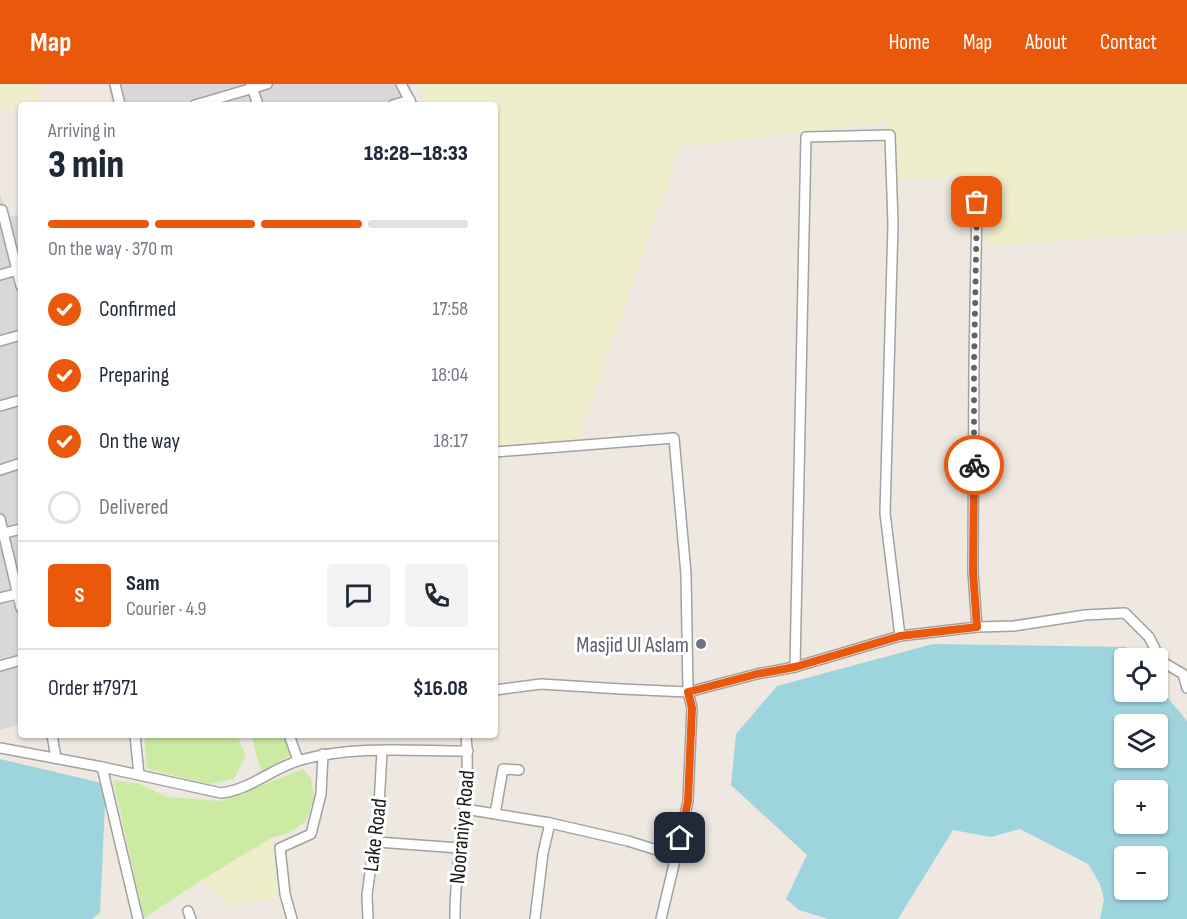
<!DOCTYPE html>
<meta charset="utf-8">
<style>
body{margin:0;font-family:"Sofia Sans Condensed",sans-serif;background:#f2f2f3;color:#1f2937;height:100vh;display:flex;flex-direction:column;font-size:22px;white-space:nowrap}
*{box-sizing:border-box;margin:0}
p{font-size:20px;color:#747a83}
.icon{flex:none;width:33px;height:33px;fill:none;stroke:currentColor;stroke-width:2;stroke-linecap:round;stroke-linejoin:round}
.map{position:relative;flex:1;overflow:hidden}
.panel{position:absolute;left:18px;top:18px;width:480px;height:636px;display:flex;flex-direction:column;background:#fff;border-radius:6px;box-shadow:0 2px 4px #0004}
.panel>*{flex:none}
.controls{position:absolute;left:1114px;top:564px;display:grid;gap:12px}
.controls a{display:grid;place-items:center;width:54px;height:54px;border-radius:6px;background:#fff;box-shadow:0 2px 4px #0004;font-size:30px}
.pin{position:absolute;display:grid;place-items:center;width:51px;height:51px;color:#fff;margin:-26px;border-radius:12px;box-shadow:0 3px 9px #0006}
.courier{position:absolute;display:grid;place-items:center;width:60px;height:60px;margin:-30px;border:4px solid #ea580c;border-radius:50%;background:#fff;color:#222;box-shadow:0 2px 8px #0007}
.overview em{font-style:normal;font-weight:800}
.overview div{display:flex;flex-direction:column-reverse}
.overview{display:flex;align-items:center;justify-content:space-between;height:102px;padding:0 30px}
h1{font-size:39px;font-weight:800;line-height:45px}
.bar{display:grid;grid-template-columns:repeat(4,1fr);gap:9px 6px;align-content:center;height:72px;padding:0 30px}
.bar i{height:8px;border-radius:4px;background:#e0e1e3}
.bar .current{background:#ea580c}
.bar p{grid-column:span 4}
.line{display:flex;align-items:center;gap:15px;padding:0 30px;border-top:2px solid #e0e1e3}
.line div{flex:1}
.round{display:grid;place-items:center;flex:none;width:63px;height:63px;border-radius:6px;background:#f2f2f3}
ol{padding:0 30px;list-style:none}
li{display:flex;align-items:center;gap:18px;height:66px}
li p{margin-inline-start:auto}
li .icon{padding:6px;border-radius:50%;background:#ea580c;color:#fff;stroke-width:4}
li:last-child{color:#747a83}
li i{width:33px;height:33px;border:3px solid #e0e1e3;border-radius:50%}
header{display:flex;align-items:center;gap:36px;box-sizing:border-box;height:84px;padding:0 30px;background:#ea580c;color:#fff}
header strong{font-size:28px}
nav{display:flex;gap:33px;margin-inline-start:auto;font-size:21px}
.map>svg:first-child{display:block}
.residential{fill:#d9d8d8}
.farmland{fill:#eeeeca}
.grass{fill:#cbeba2}
.water{fill:#9ed4de;fill-rule:evenodd}
.lines{fill:none;stroke-linecap:round;stroke-linejoin:round}
.street-casing{stroke:#a2a2a2;stroke-width:12}
.street{stroke:#fff;stroke-width:9}
.done{stroke:#656360;stroke-width:6;stroke-dasharray:0 10.8}
.route{stroke:#ea580c;stroke-width:8}
.worship-dot{fill:#6b7280;stroke:#fff;stroke-width:2}
.labels{text-anchor:middle;stroke-width:6;stroke-linejoin:round;paint-order:stroke}
.worship-label{font-size:22px;fill:#5b616d;stroke:#fff;text-anchor:end}
.street-label{font-size:22px;fill:#1b1b1b;stroke:#fff}
</style>
<header>
<strong>Map</strong>
<nav><a>Home</a><a>Map</a><a>About</a><a>Contact</a></nav>
</header>
<div class="map">
<svg width="1187" height="835" viewBox="0 0 1187 835">
<rect width="100%" height="100%" fill="#eee8e0"/>
<g class="residential">
<polygon points="108,0 409,0 419,21 113,21"/>
<polygon points="0,110 8,133 21,131 21,640 0,646"/>
</g>
<g class="farmland">
<polygon points="0,0 41,0 38,21 21,21 21,30 0,24"/>
<polygon points="418,0 1187,0 1187,147 988,162 983,90 895,96 887,38 680,63 578,356 495,364 495,21 428,21"/>
<polygon points="271,754 281,813 229,822 200,797"/>
</g>
<g class="grass">
<polygon points="144,651 237,651 246,672 234,695 209,700 147,685"/>
<polygon points="251,651 284,651 292,671 261,687"/>
<polygon points="303,685 311,694 314,714 306,737 289,749 271,754 200,797 144,834 113,696 140,700 167,713 220,717"/>
</g>
<g class="water">
<path d="M 933,560 L 1126,563 L 1135,574 L 1125,574 L 1125,608 L 1158,608 L 1158,602 L 1187,637 L 1187,835 L 1100,835 L 1104,815 L 1100,800 L 1088,780 L 1020,745 L 991,753 L 953,746 L 898,835 L 828,835 L 799,826 L 786,815 L 807,771 L 731,701 L 736,650 L 777,602 ZM 1125,640 L 1158,640 L 1158,674 L 1125,674 ZM 1125,706 L 1158,706 L 1158,740 L 1125,740 ZM 1125,772 L 1158,772 L 1158,806 L 1125,806 Z"/>
<polygon points="0,675 106,700 100,828 92,835 0,835"/>
</g>
<g class="lines">
<g class="street-casing">
<g id="street">
<polyline points="115,0 120,21"/>
<polyline points="251,0 258,21"/>
<polyline points="401,0 412,21"/>
<polyline points="195,21 267,0"/>
<polyline points="393,21 410,16"/>
<polyline points="977,118 974,280 973,488 977,543"/>
<polyline points="0,126 2,126 21,202"/>
<polyline points="0,191 21,185"/>
<polyline points="0,257 21,251"/>
<polyline points="0,322 21,316"/>
<polyline points="495,368 674,354 686,490 688,608 757,590 795,583 900,552 977,543 1014,542 1085,531 1125,529 1149,553 1161,577 1183,590 1187,604"/>
<polyline points="0,386 21,379"/>
<polyline points="0,435 21,524"/>
<polyline points="0,450 21,445"/>
<polyline points="0,514 21,509"/>
<polyline points="0,582 21,576"/>
<polyline points="795,583 806,53 890,51 893,140 885,429 900,552"/>
<polyline points="52,651 56,674"/>
<polyline points="135,651 139,691"/>
<polyline points="289,651 298,676"/>
<polyline points="0,664 102,683"/>
<polyline points="465,725 550,739 628,757 676,772 688,717 692,624 688,608 621,605 541,600 495,606"/>
<polyline points="495,730 503,685 519,686"/>
<polyline points="377,758 459,764"/>
<polyline points="188,827 191,835"/>
<path d="M 138,835 L 102,683 L 221,709 C 250,706 274,683 301,676 C 353,661 414,667 468,667"/>
<polyline points="292,835 285,810 280,764 311,750 321,710 323,670"/>
<polyline points="368,835 367,811 374,758 377,758 382,667"/>
<path d="M 455,835 C 454,773 472,713 466,651"/>
<polyline points="535,835 543,769 550,739"/>
<polyline points="661,835 676,772"/>
</g>
</g>
<use href="#street" class="street"/>
</g>
<g class="lines">
<polyline class="done" points="974,381 974,280 977,118"/>
<polyline class="route" points="680,754 688,717 692,624 688,608 757,590 795,583 900,552 977,543 973,488 974,381"/>
</g>
<circle class="worship-dot" cx="701" cy="560" r="6"/>
<g class="labels">
<g class="worship-label">
<text x="689" y="568">Masjid Ul Aslam</text>
</g>
<g class="street-label">
<text transform="translate(461 743) rotate(-85)" y="8">Nooraniya Road</text>
<text transform="translate(374 751) rotate(-83)" y="8">Lake Road</text>
</g>
</g>
</svg>
<div class="controls">
<a><svg class="icon" aria-label="locate" viewBox="0 0 24 24"><circle cx="12" cy="12" r="6"/><path d="M12 2v4M12 18v4M2 12h4M18 12h4"/></svg></a>
<a><svg class="icon" aria-label="layers" viewBox="0 0 24 24"><path d="M12 4l9 5-9 5-9-5zM3 14l9 5 9-5"/></svg></a>
<a>+</a>
<a>−</a>
</div>
<div class="pin" style="left:977px;top:118px;background:#ea580c"><svg class="icon" aria-label="bag" viewBox="0 0 24 24"><path d="M5 8h14l-1 12H6zM9 8a3 3 0 0 1 6 0"/></svg></div>
<div class="pin" style="left:680px;top:754px;background:#1f2937"><svg class="icon" aria-label="home" viewBox="0 0 24 24"><path d="M3 11l9-7 9 7M6 9v11h12V9"/></svg></div>
<div class="courier" style="left:974px;top:381px"><svg class="icon" aria-label="bike" viewBox="0 0 24 24"><circle cx="6" cy="16" r="4"/><circle cx="18" cy="16" r="4"/><path d="M6 16l4-8h5l3 8M10 8l3 8H6M13 5h3"/></svg></div>
<section class="panel">
<div class="overview"><div><h1>3 min</h1><p>Arriving in</p></div><em>18:28–18:33</em></div>
<div class="bar"><i class="current"></i><i class="current"></i><i class="current"></i><i></i><p>On the way · 370 m</p></div>
<ol>
<li><svg class="icon" aria-label="check" viewBox="0 0 24 24"><path d="M5 12l5 5 9-10"/></svg>Confirmed<p>17:58</p></li>
<li><svg class="icon" aria-label="check" viewBox="0 0 24 24"><path d="M5 12l5 5 9-10"/></svg>Preparing<p>18:04</p></li>
<li><svg class="icon" aria-label="check" viewBox="0 0 24 24"><path d="M5 12l5 5 9-10"/></svg>On the way<p>18:17</p></li>
<li><i></i>Delivered</li>
</ol>
<div class="line" style="height:108px"><b class="round" style="background:#ea580c;color:#fff">S</b><div><b>Sam</b><p>Courier · 4.9</p></div><a class="round"><svg class="icon" aria-label="chat" viewBox="0 0 24 24"><path d="M4 5h16v11H9l-5 4z"/></svg></a><a class="round"><svg class="icon" aria-label="phone" viewBox="0 0 24 24"><path d="M5 4h4l2 5-3 2q2 4 5 5l2-3 5 2v4C11 20 4 13 5 4z"/></svg></a></div>
<div class="line" style="height:78px"><div>Order #7971</div><b>$16.08</b></div>
</section>
</div>
